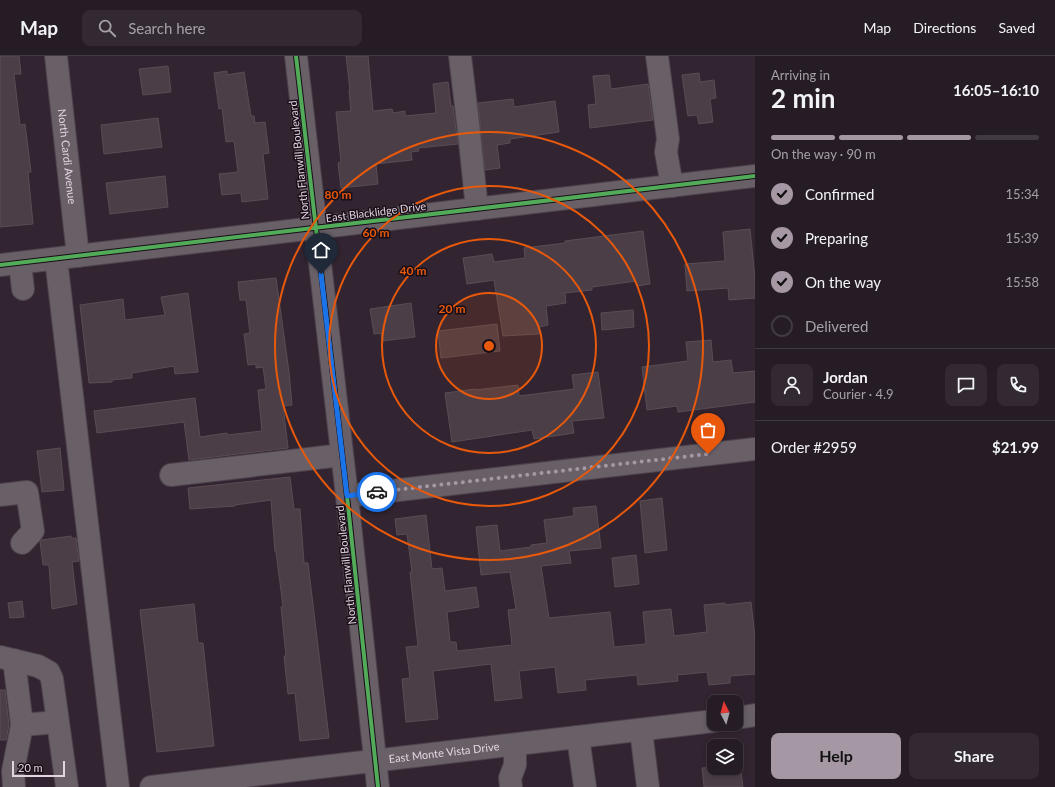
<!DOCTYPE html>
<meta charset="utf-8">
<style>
body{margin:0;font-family:Lato,sans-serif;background:#322932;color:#f1f3f6;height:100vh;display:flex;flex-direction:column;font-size:15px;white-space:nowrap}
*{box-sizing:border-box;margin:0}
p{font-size:13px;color:#a4a1a7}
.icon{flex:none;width:22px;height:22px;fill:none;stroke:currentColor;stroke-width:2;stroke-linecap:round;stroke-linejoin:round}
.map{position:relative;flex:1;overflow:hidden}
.details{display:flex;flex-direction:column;background:#261c25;width:300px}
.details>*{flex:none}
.needle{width:26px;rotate:354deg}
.fabs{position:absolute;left:707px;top:639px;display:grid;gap:8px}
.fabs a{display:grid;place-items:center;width:36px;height:36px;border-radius:8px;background:#261c25;box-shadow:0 2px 6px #0003,0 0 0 1px #423a42;font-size:20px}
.scale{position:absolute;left:12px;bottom:10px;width:53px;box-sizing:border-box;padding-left:4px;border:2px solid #e3d4e2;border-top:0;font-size:11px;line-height:14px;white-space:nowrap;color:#e3d4e2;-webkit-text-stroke:3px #180e18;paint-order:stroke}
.pin{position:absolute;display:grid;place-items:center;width:34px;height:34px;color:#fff;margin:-41px -17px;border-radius:50% 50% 50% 0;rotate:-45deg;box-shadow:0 0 4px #0007}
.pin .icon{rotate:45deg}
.courier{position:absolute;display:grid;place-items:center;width:40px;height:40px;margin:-20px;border:3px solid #1a73e8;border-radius:50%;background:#fff;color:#222;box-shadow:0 1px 5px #0007}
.summary em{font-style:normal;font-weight:700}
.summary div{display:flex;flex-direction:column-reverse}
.summary{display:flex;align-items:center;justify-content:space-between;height:68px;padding:0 16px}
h1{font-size:26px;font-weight:700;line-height:30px}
.bar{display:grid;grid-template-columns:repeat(4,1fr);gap:6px 4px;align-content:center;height:48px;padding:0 16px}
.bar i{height:5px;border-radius:3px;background:#423a42}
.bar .on{background:#a597a4}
.bar p{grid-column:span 4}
.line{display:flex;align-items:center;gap:10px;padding:0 16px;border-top:1px solid #423a42}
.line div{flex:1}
.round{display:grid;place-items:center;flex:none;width:42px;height:42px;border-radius:8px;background:#322932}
ol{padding:0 16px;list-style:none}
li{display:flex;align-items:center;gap:12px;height:44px}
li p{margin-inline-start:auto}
li .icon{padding:4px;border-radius:50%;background:#a597a4;color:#111;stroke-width:4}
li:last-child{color:#a4a1a7}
li i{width:22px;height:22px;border:2px solid #423a42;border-radius:50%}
.button{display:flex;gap:8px;margin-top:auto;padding:8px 16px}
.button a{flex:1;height:46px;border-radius:8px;background:#a597a4;color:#111;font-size:16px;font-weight:700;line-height:46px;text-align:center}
.button a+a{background:#322932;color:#f1f3f6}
header{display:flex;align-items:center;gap:24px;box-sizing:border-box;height:56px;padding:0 20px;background:#261c25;border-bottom:1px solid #423a42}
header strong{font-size:19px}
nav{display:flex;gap:22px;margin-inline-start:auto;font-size:14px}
.search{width:280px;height:36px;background:#322932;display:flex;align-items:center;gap:10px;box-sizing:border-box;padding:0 14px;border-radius:8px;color:#a4a1a7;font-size:15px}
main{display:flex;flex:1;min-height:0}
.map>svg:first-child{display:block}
.building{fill:#4c3e47;stroke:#594d55}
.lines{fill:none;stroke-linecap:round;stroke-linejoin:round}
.minor-casing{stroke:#4d424d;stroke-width:24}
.minor{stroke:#685f67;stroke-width:22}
.cycleway-casing{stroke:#180e18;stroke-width:6}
.cycleway{stroke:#51ab58;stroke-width:4}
.done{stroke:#a597a4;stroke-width:4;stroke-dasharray:0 7.2}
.route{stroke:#1a73e8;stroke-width:5}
.ring{fill:none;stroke:#e8590c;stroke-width:2}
.labels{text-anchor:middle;stroke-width:3;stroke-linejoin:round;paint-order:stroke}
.street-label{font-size:11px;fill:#e3d4e2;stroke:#180e18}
.centre{fill:#e8590c;stroke:#180e18;stroke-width:2}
.ring-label{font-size:12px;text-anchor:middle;font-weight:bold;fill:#e8590c;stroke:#180e18;stroke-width:3;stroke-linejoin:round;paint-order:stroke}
</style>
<header>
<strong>Map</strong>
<div class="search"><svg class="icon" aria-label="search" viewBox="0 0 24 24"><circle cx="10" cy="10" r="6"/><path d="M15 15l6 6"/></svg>Search here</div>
<nav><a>Map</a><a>Directions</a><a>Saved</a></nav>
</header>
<main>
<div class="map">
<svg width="755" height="731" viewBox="0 0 755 731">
<rect width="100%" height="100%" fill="#322531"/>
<g class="building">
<polygon points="0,0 19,0 21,18 14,18 20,69 25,68 31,116 28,116 33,168 0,171"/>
<polygon points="346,0 368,0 373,55 392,53 393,57 405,55 405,60 436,57 433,28 448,26 451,50 453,50 458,88 418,92 419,95 411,96 412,104 376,108 378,128 341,132 338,107 341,106 336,56 351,55 349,34 350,34"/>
<polygon points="168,10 171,36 143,39 139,13"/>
<polygon points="227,15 227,19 244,16 251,60 254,60 255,67 265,66 269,97 263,98 268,143 242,146 241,137 222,139 219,118 238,116 234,85 226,86 222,52 219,53 214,17"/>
<polygon points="699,17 700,26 714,24 716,42 710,43 713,66 699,68 697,59 688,60 682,19"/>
<polygon points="609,19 611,33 648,28 653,64 590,72 588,49 596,48 593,20"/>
<polygon points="513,43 514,51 555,45 559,76 510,83 510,87 497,89 500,112 485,114 478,47"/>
<polygon points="158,62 162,91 104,98 101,69"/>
<polygon points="165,120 168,151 110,158 106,127"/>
<polygon points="750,173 755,222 755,242 729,244 728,232 687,235 685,208 725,205 723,176"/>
<polygon points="643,175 650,228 637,230 636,225 592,231 592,234 565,237 566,247 546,250 548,269 539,271 539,278 503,280 494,224 467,228 463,202 492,198 494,206 525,202 524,192 565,187 565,185"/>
<polygon points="276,222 289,316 292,349 283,350 288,392 189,404 184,366 97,377 94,355 195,342 200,381 227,377 227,379 262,375 258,334 266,333 263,311 256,312 256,308 248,309 244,278 250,277 246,244 240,244 238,226"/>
<polygon points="188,237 198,316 175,318 174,310 132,317 132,322 112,324 112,326 89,327 80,249 123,243 125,264 165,259 161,241"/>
<polygon points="411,247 415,281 382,285 381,277 374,278 370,253"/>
<polygon points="633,254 634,271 602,274 601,257"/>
<polygon points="497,268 500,295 441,302 438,275"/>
<polygon points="711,284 713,306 731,304 733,317 755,315 755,346 678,356 677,350 647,354 642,311 688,305 686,286"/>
<polygon points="598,316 604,362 572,365 574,377 534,383 532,374 452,386 445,337 475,333 475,334 518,329 519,340 574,333 572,319"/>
<polygon points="60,392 64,434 42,436 37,395"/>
<polygon points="290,421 294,453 300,453 304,507 308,507 329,682 300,685 295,637 288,638 284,600 286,600 281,551 283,550 276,496 275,496 271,444 235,449 235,450 190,453 188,432"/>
<polygon points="662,442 667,494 645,497 640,445"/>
<polygon points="596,450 601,492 569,495 571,507 541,510 549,562 610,556 614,591 646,588 643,556 671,553 674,580 707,576 704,549 725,547 725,549 751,546 755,581 755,618 730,620 730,627 709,629 707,616 677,619 678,625 638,629 637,619 585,624 586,634 558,637 555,611 519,615 522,642 495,645 491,608 433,615 438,663 406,666 402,623 410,622 406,591 418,590 410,516 412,516 407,478 397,479 395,463 426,459 432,513 442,512 445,535 476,531 479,551 447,556 450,586 456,586 457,595 512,589 508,554 516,553 510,516 481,519 476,471 497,469 500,495 531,491 531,489 547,487 544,464 574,460 573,452"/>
<polygon points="71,480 71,482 76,482 79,505 72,506 77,548 52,553 49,509 43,509 40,485 42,484"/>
<polygon points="636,499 639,528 615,531 612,502"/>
<polygon points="22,545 24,561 10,562 8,547"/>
<polygon points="194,548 198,587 203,587 214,690 157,696 140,554"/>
<polygon points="0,634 5,634 9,669 6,684 0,684"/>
<polygon points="740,708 743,731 704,731 702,712 714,711 714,712 736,712 736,709"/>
</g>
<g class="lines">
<g class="minor-casing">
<g id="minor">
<path id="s1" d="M 56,0 L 78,200"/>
<polyline points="296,0 347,440 378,731"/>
<polyline points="460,0 468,67 477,153"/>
<polyline points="657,0 668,83 666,96 672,130"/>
<polyline points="56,203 118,731"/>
<polyline points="20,207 23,233"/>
<polyline points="0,209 755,120"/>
<polyline points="171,419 342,399"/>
<polyline points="0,439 27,436 33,475 22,487"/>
<polyline points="347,440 755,393"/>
<polyline points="0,601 38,610 49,616 52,623 67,731"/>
<polyline points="14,604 22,669 57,666"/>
<polyline points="736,662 755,659"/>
<polyline points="641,674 648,731"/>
<polyline points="578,681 585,731"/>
<polyline points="14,731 13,715 22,669"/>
<path id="s2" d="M 151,731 L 714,665"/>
<polyline points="511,731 510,722 515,709 515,689"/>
</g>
</g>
<use href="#minor" class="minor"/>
<g class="cycleway-casing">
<g id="cycleway">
<polyline points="296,0 347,440 378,731"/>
<polyline points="0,209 755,120"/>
</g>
</g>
<use href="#cycleway" class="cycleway"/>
</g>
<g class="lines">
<polyline class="done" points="377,436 708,398"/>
<polyline class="route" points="321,218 347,440 377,436"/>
</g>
<circle cx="489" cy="290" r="53" fill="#e8590c" fill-opacity=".12"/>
<g class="ring">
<circle cx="489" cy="290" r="53"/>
<circle cx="489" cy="290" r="107"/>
<circle cx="489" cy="290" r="160"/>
<circle cx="489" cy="290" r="214"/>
</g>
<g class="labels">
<g class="street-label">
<text dy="4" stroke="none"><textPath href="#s1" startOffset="101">North Cardi Avenue</textPath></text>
<text transform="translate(299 104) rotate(-96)" y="4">North Flanwill Boulevard</text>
<text transform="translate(376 156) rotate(-7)" y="4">East Blacklidge Drive</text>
<text transform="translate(346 509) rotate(-96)" y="4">North Flanwill Boulevard</text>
<text dy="4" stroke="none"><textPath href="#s2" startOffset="295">East Monte Vista Drive</textPath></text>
</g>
</g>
<circle cx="489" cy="290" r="6" class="centre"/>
<g class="ring-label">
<text x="338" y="143">80 m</text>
<text x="376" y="181">60 m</text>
<text x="413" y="219">40 m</text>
<text x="452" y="257">20 m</text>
</g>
</svg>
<div class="fabs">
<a><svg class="needle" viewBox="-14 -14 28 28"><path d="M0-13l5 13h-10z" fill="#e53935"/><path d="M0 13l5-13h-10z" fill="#a4a1a7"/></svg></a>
<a><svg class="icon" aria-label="layers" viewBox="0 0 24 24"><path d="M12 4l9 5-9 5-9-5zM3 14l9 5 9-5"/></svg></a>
</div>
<div class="scale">20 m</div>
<div class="pin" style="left:708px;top:398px;background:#ea580c"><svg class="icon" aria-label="bag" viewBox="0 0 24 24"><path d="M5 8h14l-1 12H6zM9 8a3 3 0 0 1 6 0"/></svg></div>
<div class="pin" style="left:321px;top:218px;background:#1f2937"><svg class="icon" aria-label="home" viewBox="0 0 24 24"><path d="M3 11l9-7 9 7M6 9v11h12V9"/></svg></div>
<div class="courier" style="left:377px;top:436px"><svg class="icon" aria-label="car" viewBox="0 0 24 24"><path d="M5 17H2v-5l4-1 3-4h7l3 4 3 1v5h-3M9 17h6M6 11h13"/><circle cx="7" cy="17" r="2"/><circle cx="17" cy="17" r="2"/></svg></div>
</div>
<section class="details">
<div class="summary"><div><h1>2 min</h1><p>Arriving in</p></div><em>16:05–16:10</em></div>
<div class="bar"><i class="on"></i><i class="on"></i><i class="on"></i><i></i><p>On the way · 90 m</p></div>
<ol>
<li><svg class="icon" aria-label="check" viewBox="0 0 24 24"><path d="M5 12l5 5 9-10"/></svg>Confirmed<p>15:34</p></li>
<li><svg class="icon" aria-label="check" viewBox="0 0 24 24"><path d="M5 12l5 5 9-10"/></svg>Preparing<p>15:39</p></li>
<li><svg class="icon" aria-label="check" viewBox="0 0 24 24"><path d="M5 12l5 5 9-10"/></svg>On the way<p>15:58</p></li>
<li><i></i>Delivered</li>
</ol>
<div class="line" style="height:72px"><a class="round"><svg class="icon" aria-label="person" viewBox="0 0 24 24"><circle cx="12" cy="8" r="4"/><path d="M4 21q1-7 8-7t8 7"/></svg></a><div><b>Jordan</b><p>Courier · 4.9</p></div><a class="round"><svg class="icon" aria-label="chat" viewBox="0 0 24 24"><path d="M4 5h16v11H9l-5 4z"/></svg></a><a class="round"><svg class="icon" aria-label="phone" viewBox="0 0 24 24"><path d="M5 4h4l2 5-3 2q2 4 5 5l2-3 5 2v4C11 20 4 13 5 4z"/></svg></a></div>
<div class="line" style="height:52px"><div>Order #2959</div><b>$21.99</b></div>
<div class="button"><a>Help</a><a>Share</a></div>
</section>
</main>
